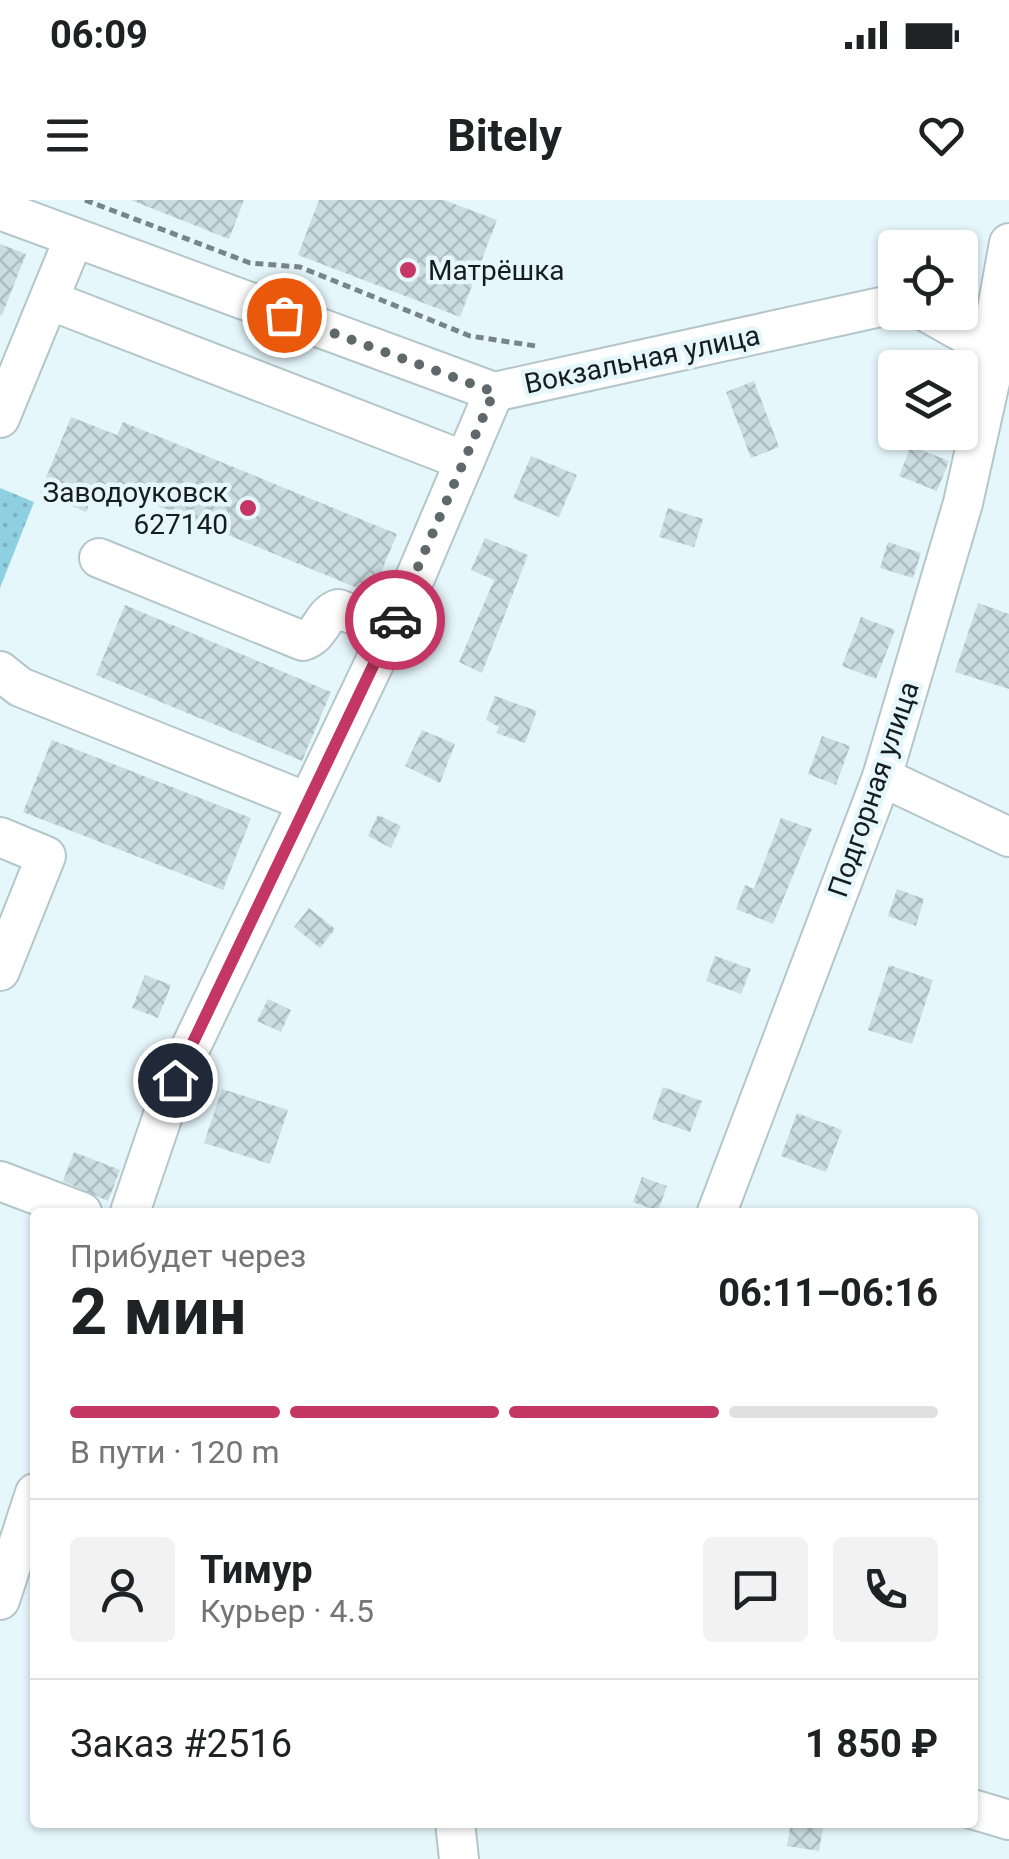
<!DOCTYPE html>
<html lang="ru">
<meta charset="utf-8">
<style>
body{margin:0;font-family:Roboto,sans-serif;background:#f2f2f2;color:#202124;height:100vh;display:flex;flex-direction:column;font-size:38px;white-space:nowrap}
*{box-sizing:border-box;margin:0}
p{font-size:32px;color:#757577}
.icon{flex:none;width:55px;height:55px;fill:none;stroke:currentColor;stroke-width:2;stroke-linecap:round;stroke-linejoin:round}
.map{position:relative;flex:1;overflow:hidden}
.details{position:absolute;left:30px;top:1008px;width:948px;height:620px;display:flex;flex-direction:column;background:#fff;border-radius:10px;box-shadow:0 2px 8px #0004}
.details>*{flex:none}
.controls{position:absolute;left:878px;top:30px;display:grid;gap:20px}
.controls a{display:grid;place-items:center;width:100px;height:100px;border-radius:10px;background:#fff;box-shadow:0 2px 8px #0004;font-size:50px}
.pin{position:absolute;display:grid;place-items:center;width:85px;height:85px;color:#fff;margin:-42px;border:5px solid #fff;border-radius:50%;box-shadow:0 2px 10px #0007}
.courier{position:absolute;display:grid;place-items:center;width:100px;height:100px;margin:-50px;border:8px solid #c43765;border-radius:50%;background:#fff;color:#222;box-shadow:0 2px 12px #0007}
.headline em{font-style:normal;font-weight:700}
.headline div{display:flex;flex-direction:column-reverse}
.headline{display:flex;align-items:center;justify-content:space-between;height:170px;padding:0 40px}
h1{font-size:65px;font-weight:700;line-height:75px}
.bar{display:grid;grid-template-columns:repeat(4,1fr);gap:15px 10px;align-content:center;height:120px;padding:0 40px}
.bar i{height:12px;border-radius:8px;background:#e0e0e0}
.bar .current{background:#c43765}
.bar p{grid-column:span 4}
.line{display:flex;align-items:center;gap:25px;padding:0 40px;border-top:2px solid #e0e0e0}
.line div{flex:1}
.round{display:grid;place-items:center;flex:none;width:105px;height:105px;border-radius:10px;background:#f2f2f2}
.status{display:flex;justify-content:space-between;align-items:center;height:70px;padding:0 50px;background:#fff;direction:ltr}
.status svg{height:28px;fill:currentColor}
header{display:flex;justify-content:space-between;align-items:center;height:130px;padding:0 40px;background:#fff;font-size:45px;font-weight:700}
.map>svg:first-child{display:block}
.park{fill:url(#park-dots)}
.building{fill:url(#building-cross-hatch)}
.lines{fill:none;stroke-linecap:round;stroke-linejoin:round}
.minor-casing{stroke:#b5c6cb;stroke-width:42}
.path{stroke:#788487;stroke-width:5;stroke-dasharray:8 5;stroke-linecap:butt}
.minor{stroke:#fff;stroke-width:38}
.done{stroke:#5f696c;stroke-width:10;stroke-dasharray:0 18}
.route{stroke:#c43765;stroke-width:12}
.poi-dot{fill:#c43765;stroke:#e6f7fc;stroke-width:4}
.labels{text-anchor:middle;stroke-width:9;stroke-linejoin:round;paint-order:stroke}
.poi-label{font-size:28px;fill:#171d1f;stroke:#e6f7fc;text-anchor:start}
.street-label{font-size:28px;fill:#171d1f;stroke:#e6f7fc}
</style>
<div class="status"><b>06:09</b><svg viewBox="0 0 49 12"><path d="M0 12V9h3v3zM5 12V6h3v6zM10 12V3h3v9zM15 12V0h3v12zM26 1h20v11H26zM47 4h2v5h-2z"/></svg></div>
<header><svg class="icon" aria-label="menu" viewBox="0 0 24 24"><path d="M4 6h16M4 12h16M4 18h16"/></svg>Bitely<svg class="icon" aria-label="heart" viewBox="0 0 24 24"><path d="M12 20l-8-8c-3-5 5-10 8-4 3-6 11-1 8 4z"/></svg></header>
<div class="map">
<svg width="1009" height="1659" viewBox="0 0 1009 1659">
<defs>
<pattern id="park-dots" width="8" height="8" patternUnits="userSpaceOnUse" patternTransform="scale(2.5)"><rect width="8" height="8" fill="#8ed0e1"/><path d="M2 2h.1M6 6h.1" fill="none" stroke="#7ab2c1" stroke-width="1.8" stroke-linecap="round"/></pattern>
<pattern id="building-cross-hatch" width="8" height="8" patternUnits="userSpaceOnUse" patternTransform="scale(2.5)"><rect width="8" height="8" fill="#cbdce1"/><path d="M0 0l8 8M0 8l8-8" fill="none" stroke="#aebcc1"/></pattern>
</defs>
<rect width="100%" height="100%" fill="#e6f7fc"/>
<polygon class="park" points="0,288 34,302 0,388"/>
<g class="building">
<polygon points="131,0 244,0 229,39"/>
<polygon points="319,0 444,0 497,20 460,117 298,55"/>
<polygon points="0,44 26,54 2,115 0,115"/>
<polygon points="754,181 779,247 751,258 726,192"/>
<polygon points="71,217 117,235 123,222 397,334 372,394 99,282 86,312 40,292"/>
<polygon points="911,246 949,261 937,291 899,276"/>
<polygon points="531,256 577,275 559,317 513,298"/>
<polygon points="668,308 703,319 694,347 659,337"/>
<polygon points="485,338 528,355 482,473 459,462 494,380 471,370"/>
<polygon points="888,342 921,353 913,378 880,368"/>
<polygon points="978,403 1009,414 1009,489 955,472"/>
<polygon points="125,405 331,492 302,561 96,475"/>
<polygon points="861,417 895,430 876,479 842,466"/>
<polygon points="495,496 537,511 525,543 496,533 499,527 486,520"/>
<polygon points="422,530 455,544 440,583 405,566"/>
<polygon points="822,536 850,546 836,585 808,574"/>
<polygon points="52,540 251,618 223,690 23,612"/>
<polygon points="378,615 401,626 391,648 368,636"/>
<polygon points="781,618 812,629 773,724 736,709 745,685 754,689"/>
<polygon points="897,689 924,699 916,726 888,716"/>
<polygon points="309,708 335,729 320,748 294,727"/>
<polygon points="715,756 751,769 741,794 706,781"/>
<polygon points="889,765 933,780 912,844 868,830"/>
<polygon points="145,775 171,785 158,818 132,808"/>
<polygon points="268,799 291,810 281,832 257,821"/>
<polygon points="663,887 702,901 690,932 652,919"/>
<polygon points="222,889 288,910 270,964 204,943"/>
<polygon points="797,913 842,930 826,972 781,956"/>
<polygon points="74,952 120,970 108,1001 63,981"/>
<polygon points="642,977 667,986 658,1011 633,1002"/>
<polygon points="791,1622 824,1622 819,1651 787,1646"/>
</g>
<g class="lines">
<g class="minor-casing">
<g id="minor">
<polyline points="0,10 494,192 885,106 895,107"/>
<polyline points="49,100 465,261"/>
<polyline points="926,112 990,148 1007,165"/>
<polyline points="990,148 1009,43"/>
<polyline points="0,218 74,38"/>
<path d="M 99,358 L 303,441 C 322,435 321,415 338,409 L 391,428"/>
<polyline points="0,471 20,487 307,602"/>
<polyline points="882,577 1009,637"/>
<polyline points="0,637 46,656 0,771"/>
<polyline points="0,981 82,1012"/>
<polyline points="130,1012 175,880 415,378 494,192"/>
<polyline points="717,1012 882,577 963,303 996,155"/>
<polyline points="0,1400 35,1293"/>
<polyline points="972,1609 1009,1620"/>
<polyline points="455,1622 459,1659"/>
</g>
</g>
<polyline class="path" points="85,0 250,63 300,67 470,136 536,146"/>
<use href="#minor" class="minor"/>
</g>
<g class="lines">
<polyline class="done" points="284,115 494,192 395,420"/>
<polyline class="route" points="175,880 395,420"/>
</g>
<g class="poi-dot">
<circle cx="408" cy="70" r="10"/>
<circle cx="248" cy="308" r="10"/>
</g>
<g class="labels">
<g class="poi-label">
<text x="428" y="80">Матрёшка</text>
<text x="228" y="302" text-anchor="end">Заводоуковск<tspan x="228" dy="32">627140</tspan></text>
</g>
<g class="street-label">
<text transform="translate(642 159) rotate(-12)" y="10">Вокзальная улица</text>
<text transform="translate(873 589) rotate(-71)" y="10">Подгорная улица</text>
</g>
</g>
</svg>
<div class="controls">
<a><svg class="icon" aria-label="locate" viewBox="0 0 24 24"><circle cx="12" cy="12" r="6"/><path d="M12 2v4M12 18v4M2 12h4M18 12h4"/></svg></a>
<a><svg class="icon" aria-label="layers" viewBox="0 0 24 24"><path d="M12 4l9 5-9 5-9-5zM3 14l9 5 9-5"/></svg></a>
</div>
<div class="pin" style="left:284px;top:115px;background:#ea580c"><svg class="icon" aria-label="bag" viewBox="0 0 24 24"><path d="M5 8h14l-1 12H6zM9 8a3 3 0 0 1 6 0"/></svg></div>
<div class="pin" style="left:175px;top:880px;background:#1f2937"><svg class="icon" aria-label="home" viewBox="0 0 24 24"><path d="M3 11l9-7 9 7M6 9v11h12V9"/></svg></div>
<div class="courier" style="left:395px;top:420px"><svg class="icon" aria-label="car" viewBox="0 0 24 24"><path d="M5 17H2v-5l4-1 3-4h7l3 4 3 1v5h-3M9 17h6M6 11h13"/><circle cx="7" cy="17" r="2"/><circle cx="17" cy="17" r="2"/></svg></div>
<section class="details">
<div class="headline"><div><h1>2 мин</h1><p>Прибудет через</p></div><em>06:11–06:16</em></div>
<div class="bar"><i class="current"></i><i class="current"></i><i class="current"></i><i></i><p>В пути · 120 m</p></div>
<div class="line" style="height:180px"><a class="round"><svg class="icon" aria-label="person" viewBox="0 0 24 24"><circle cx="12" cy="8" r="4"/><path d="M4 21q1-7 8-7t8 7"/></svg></a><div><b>Тимур</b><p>Курьер · 4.5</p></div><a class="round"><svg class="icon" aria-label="chat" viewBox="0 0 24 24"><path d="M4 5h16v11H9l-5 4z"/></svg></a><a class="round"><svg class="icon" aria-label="phone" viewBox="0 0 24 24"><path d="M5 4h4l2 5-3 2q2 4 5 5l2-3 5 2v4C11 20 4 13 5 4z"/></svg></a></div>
<div class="line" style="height:130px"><div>Заказ #2516</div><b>1 850 ₽</b></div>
</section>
</div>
